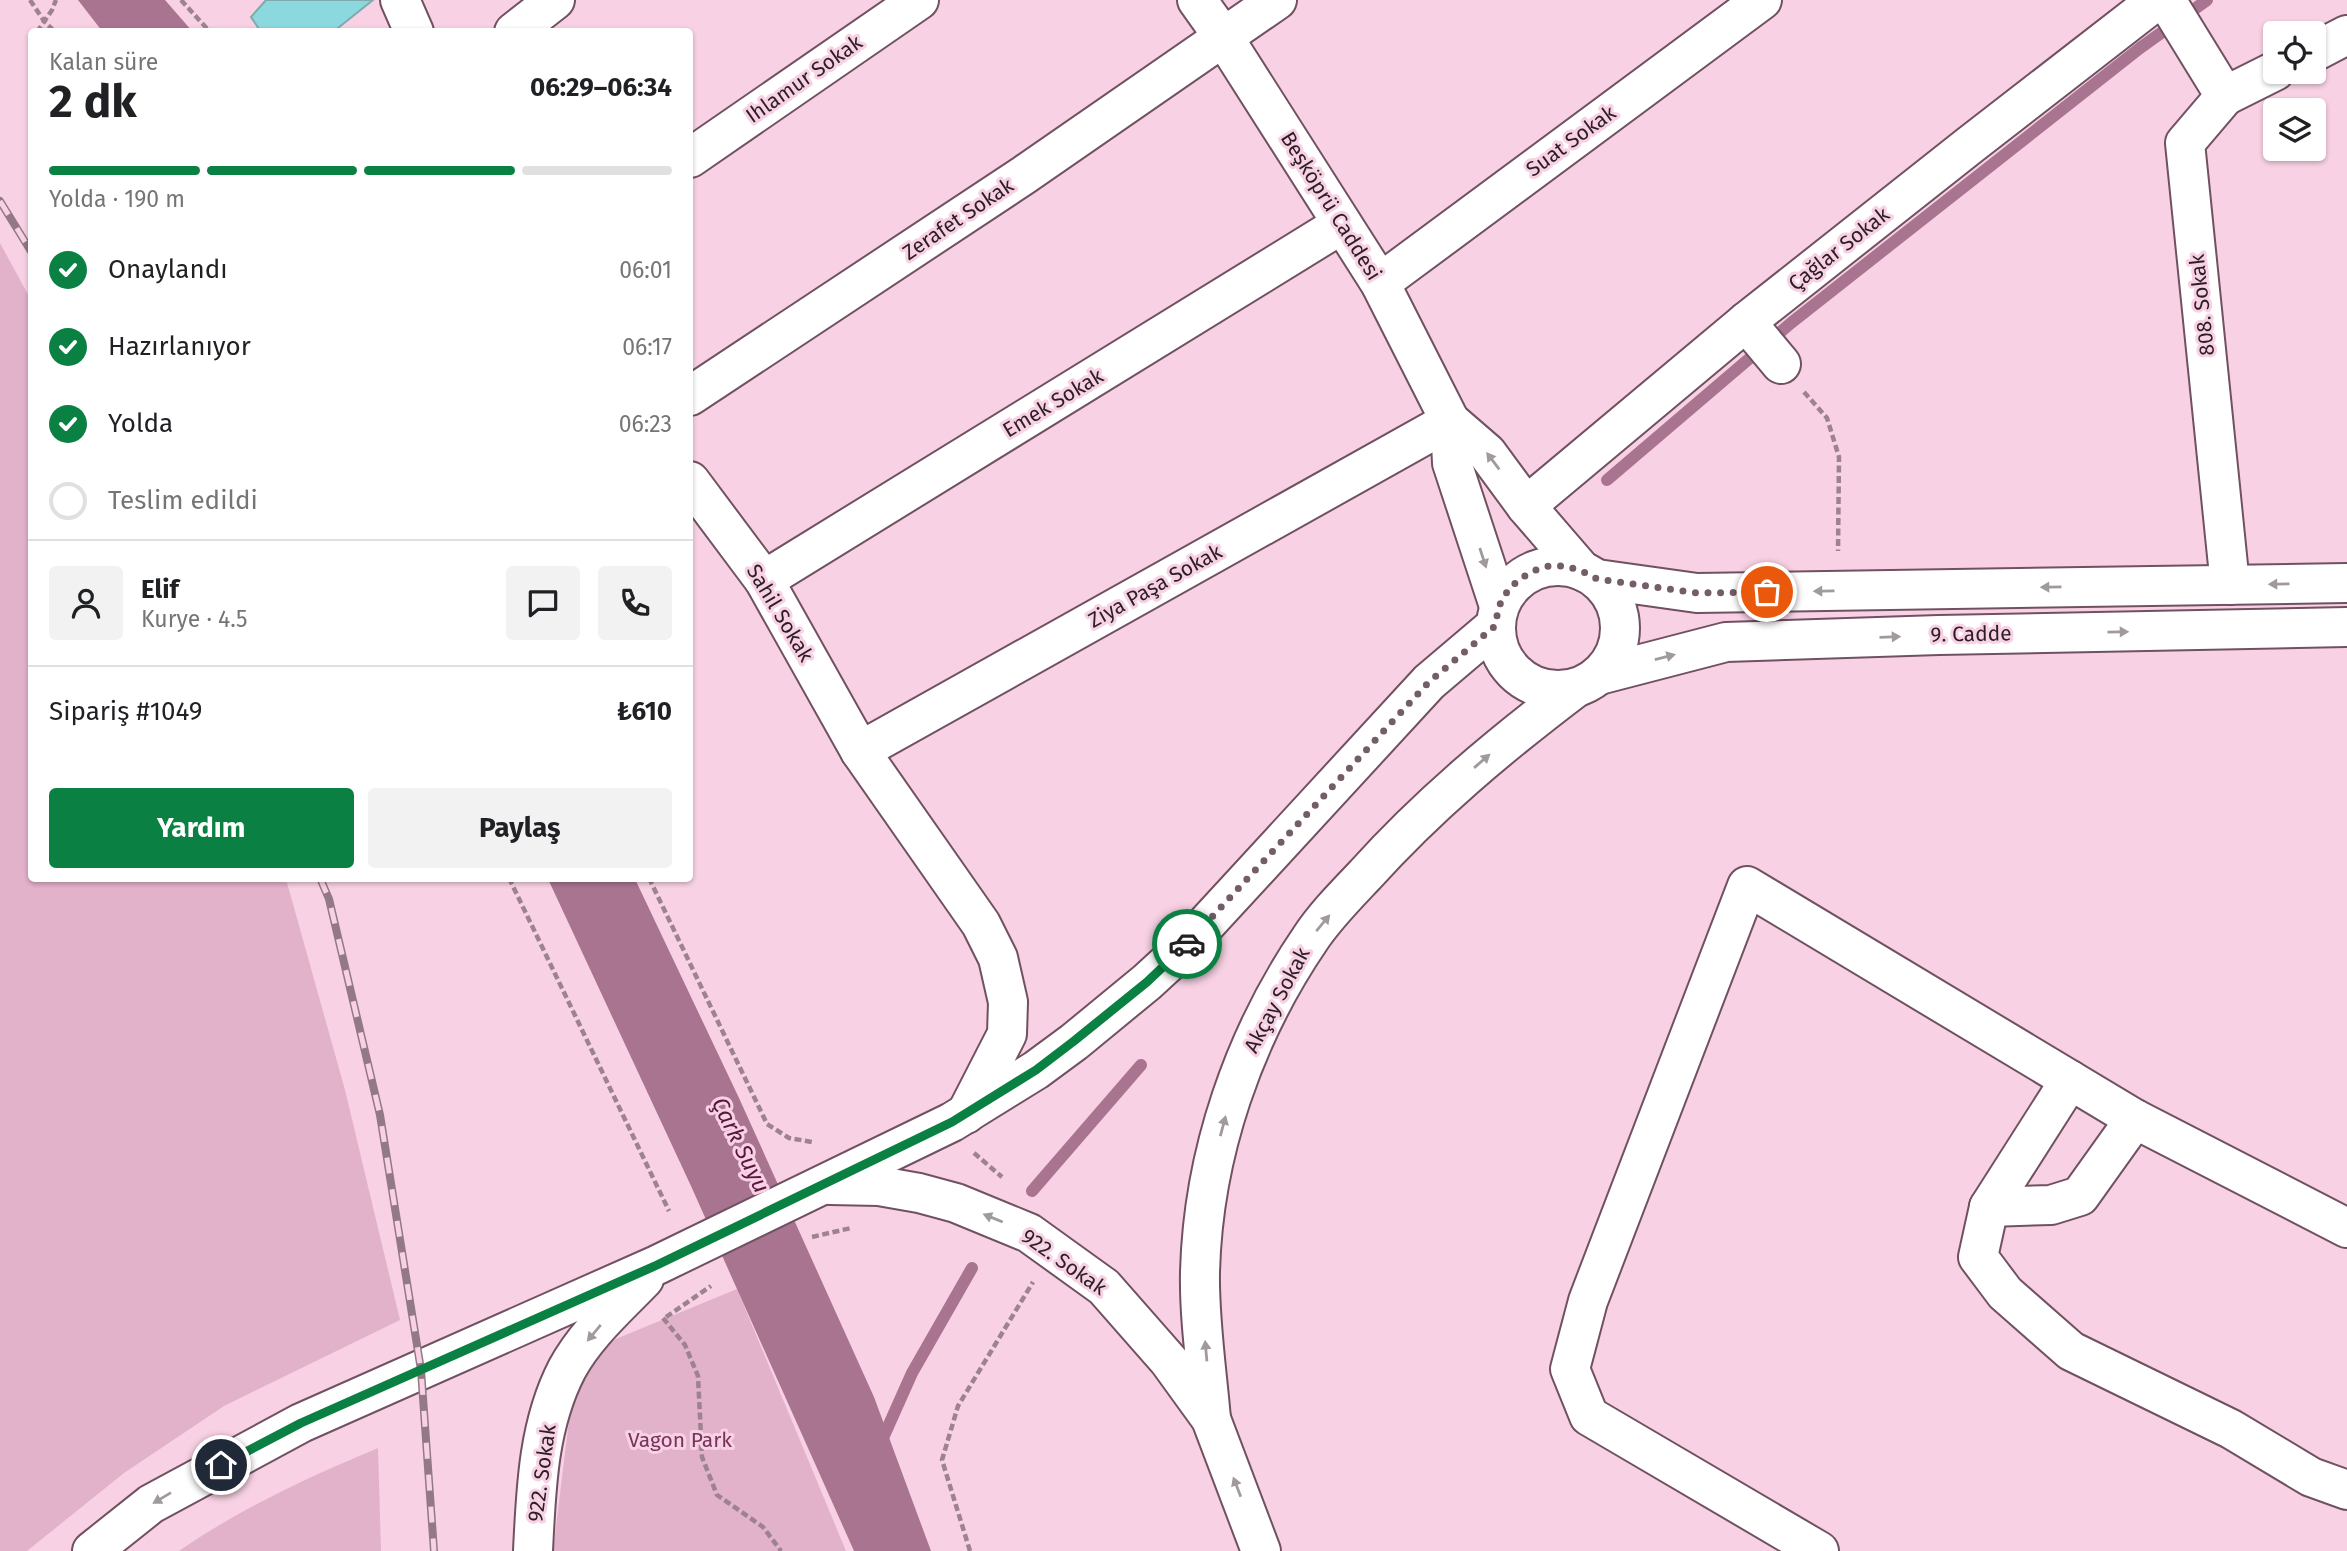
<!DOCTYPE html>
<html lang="tr">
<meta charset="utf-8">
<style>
body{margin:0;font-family:"Fira Sans",sans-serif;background:#f2f2f2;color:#202124;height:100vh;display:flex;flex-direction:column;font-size:26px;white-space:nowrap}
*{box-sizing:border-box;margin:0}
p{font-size:23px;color:#757577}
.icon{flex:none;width:38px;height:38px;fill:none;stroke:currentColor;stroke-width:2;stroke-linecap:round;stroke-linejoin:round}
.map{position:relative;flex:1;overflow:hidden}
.drawer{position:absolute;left:28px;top:28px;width:665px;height:854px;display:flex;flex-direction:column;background:#fff;border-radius:7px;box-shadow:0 2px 5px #0004}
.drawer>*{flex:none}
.controls{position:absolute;left:2263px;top:21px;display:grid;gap:14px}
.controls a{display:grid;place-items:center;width:63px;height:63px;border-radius:7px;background:#fff;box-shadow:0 2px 5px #0004;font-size:35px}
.pin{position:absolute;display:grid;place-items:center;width:60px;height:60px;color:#fff;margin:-30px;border:4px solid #fff;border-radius:50%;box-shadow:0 2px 7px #0007}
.courier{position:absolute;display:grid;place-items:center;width:70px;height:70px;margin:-35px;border:5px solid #0b8043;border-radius:50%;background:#fff;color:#222;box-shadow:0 2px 9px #0007}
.headline em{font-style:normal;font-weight:700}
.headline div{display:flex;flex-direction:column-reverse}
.headline{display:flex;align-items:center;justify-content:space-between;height:119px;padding:0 21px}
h1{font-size:46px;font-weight:700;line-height:52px}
.bar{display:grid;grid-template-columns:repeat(4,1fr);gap:10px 7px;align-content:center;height:84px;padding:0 21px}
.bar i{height:9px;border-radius:5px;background:#e0e0e0}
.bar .on{background:#0b8043}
.bar p{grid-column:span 4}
.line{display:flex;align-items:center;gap:18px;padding:0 21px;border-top:2px solid #e0e0e0}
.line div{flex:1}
.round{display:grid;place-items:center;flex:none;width:74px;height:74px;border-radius:7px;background:#f2f2f2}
ol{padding:0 21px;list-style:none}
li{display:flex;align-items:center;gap:21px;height:77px}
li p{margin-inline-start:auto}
li .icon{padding:7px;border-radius:50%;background:#0b8043;color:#fff;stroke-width:4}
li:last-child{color:#757577}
li i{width:38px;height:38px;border:4px solid #e0e0e0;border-radius:50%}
.cta{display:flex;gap:14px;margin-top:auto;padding:14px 21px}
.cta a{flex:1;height:80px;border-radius:7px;background:#0b8043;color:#fff;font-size:28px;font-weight:700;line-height:80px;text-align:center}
.cta a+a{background:#f2f2f2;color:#202124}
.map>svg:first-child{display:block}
.green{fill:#e2b1ca}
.water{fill:#a97490}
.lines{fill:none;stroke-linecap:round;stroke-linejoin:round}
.stream{stroke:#a97490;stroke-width:12}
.building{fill:#8bd9de;stroke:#7dabae;stroke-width:2}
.minor-casing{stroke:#705161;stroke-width:42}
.secondary-casing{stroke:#705161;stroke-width:42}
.path{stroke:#9d828f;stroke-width:4.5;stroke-dasharray:7 3.5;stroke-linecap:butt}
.minor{stroke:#fff;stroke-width:38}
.secondary{stroke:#fff;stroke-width:38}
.rail-casing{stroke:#937986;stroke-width:8}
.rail{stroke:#f8d2e4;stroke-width:5;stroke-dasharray:16;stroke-linecap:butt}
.oneway{fill:#a09a9d}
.done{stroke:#735d68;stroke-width:7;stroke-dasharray:0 12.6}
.route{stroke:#0b8043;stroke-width:9}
.labels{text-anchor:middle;stroke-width:6;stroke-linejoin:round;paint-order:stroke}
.street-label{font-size:21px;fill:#2b1e25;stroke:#f8d2e4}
.park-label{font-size:21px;fill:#77335b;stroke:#f8d2e4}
.water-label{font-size:23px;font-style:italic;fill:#58163e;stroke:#f8d2e4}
</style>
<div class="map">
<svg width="2347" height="1551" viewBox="0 0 2347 1551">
<rect width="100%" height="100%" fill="#f8d2e4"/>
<g class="green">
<polygon points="0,243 31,300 32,878 286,879 345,1090 400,1320 224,1406 124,1473 27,1551 0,1551"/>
<polygon points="737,1289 846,1551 553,1551 577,1355"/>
<path d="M 378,1448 L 381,1551 L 179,1551 C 241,1508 309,1477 378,1448 Z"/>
</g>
<g class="water">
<polygon points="78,0 165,0 192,31 102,31"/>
<polygon points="548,879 635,879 739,1098 874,1397 931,1551 854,1551 691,1186"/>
</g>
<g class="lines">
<g class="stream">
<polyline points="1607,480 1791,323 2140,48 2207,0"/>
<polyline points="1032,1191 1141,1065"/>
<polyline points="879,1447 912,1373 972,1268"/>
</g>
</g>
<polygon class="building" points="266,0 373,0 333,32 261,32 251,17"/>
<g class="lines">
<g class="minor-casing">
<g id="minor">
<polyline points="400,0 414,32"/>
<polyline points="2166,0 2225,96 2185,143 2230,585"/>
<polyline points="514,32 555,0"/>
<polyline points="2314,52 2347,35"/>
<polyline points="2225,96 2275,71"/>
<polyline points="690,158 919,0"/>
<polyline points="1380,283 1762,0"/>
<polyline points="1746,322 1781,364"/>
<polyline points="690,396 1024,175 1277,0"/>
<polyline points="690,481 764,580 860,751 981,924 998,958 1008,1002 1007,1034 966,1114"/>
<polyline points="1526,506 1746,322 1970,145 2157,0"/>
<polyline points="764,580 1342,224"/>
<polyline points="860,751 1450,421"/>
<polyline points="2070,1080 1989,1207 1978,1257 2005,1293 2071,1351 2231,1429 2311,1477 2347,1490"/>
<polyline points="1989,1207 2051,1205 2080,1196 2135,1119"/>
<polyline points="1819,1551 1589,1416 1570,1369 1588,1301 1747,886 2135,1119 2347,1228"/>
</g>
</g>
<g class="secondary-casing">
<g id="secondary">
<polyline points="1197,0 1224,38 1380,283 1450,421 1487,453 1526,506 1582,571"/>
<polyline points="1450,421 1452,463 1499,606"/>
<circle cx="1558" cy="628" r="62"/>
<polyline points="1597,579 1697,593 2347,583"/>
<polyline points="1599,675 1726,642 1939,635 2347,627"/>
<polyline points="830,1185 879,1186 919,1193 956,1203 1029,1233 1104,1287 1169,1361 1211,1419 1261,1551"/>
<path d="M 1211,1419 C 1207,1371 1199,1320 1200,1272 C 1203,1154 1244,1036 1310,939 C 1325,916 1346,895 1365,875 C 1428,805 1499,746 1574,689"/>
<polyline points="92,1551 151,1504 301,1423 657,1265 952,1122 1036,1070 1074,1042 1147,982 1184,948 1429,682 1495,626"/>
<path d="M 533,1551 C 536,1489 538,1425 567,1369 C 586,1334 617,1307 644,1279"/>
</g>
</g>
<g class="path">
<polyline points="30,0 44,21 55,32"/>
<polyline points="181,0 210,32"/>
<polyline points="37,32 52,10 56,0"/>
<polyline points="1804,392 1827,418 1839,457 1838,551"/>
<polyline points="509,878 669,1211"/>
<polyline points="649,878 767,1124 789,1138 812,1142"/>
<polyline points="974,1153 1002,1177"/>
<polyline points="812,1237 851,1228"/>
<polyline points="666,1317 711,1286"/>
<polyline points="663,1318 685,1345 698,1376 702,1457 717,1495 763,1527 781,1551"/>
<polyline points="970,1551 942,1460 958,1406 1033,1282"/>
</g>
<use href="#minor" class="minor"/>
<use href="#secondary" class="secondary"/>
<g class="rail-casing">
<g id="rail">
<polyline points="0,201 32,253"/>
<polyline points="320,878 329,899 380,1115 421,1370 434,1551"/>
</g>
</g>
<use href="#rail" class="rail"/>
</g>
<defs><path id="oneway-solid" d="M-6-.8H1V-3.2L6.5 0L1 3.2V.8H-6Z" transform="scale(1.75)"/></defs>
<g class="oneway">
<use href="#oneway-solid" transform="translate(1493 461) rotate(-127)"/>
<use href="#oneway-solid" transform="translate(1483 558) rotate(72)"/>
<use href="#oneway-solid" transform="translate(2279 584) rotate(179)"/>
<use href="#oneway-solid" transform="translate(2051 587) rotate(179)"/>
<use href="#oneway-solid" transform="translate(1824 591) rotate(179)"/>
<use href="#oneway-solid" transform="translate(2118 632) rotate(-1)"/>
<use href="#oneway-solid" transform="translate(1890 637) rotate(-2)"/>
<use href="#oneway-solid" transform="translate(1665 657) rotate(-14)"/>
<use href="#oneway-solid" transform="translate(1482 761) rotate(-41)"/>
<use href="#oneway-solid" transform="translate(1323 923) rotate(-50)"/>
<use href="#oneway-solid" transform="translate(1223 1126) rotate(-75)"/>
<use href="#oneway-solid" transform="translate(993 1218) rotate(-158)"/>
<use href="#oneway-solid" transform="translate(594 1333) rotate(130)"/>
<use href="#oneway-solid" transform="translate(1206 1351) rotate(-95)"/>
<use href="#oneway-solid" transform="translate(1237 1487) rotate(-111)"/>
<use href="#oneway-solid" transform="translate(162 1498) rotate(149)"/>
</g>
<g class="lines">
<polyline class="done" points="1187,944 1429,682 1495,626 1499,606 1507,592 1518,580 1533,571 1549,566 1566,566 1582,571 1597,579 1697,593 1767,592"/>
<polyline class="route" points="221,1465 301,1423 657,1265 952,1122 1036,1070 1074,1041 1147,982 1187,944"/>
</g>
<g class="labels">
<g class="street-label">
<text transform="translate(804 79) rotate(-35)" y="7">Ihlamur Sokak</text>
<text transform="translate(1571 141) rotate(-36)" y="7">Suat Sokak</text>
<text transform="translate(1331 206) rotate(58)" y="7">Beşköprü Caddesi</text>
<text transform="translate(958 219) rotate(-34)" y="7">Zerafet Sokak</text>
<text transform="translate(1839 249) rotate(-38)" y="7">Çağlar Sokak</text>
<text transform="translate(2202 305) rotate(-96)" y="7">808. Sokak</text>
<text transform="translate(1053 403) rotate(-31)" y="7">Emek Sokak</text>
<text transform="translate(1155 586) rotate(-29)" y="7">Ziya Paşa Sokak</text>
<text transform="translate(780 613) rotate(59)" y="7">Sahil Sokak</text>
<text transform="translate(1971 634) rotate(-1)" y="7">9. Cadde</text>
<text transform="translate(1277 1000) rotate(-62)" y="7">Akçay Sokak</text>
<text transform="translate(1064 1262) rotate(35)" y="7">922. Sokak</text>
<text transform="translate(542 1473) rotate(-82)" y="7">922. Sokak</text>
</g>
<g class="park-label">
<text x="680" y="1447">Vagon Park</text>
</g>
<g class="water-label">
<text transform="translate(741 1145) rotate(64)" y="8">Çark Suyu</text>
</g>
</g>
</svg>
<div class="controls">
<a><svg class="icon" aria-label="locate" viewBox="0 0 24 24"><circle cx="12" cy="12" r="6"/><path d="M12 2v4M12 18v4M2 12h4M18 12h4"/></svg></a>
<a><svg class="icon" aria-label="layers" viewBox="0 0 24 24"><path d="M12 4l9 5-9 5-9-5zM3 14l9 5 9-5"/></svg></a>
</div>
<div class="pin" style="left:1767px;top:592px;background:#ea580c"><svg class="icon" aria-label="bag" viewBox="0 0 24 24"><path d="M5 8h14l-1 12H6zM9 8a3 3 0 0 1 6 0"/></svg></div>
<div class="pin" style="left:221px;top:1465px;background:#1f2937"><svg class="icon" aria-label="home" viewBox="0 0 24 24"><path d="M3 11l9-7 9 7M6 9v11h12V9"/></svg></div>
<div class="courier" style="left:1187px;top:944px"><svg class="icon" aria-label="car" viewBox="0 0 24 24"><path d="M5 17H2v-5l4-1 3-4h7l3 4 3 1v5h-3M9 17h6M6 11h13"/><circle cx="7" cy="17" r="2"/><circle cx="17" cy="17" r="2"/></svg></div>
<section class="drawer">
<div class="headline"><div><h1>2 dk</h1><p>Kalan süre</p></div><em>06:29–06:34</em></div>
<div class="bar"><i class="on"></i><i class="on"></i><i class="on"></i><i></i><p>Yolda · 190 m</p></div>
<ol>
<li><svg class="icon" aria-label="check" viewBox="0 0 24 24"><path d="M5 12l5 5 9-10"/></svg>Onaylandı<p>06:01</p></li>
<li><svg class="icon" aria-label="check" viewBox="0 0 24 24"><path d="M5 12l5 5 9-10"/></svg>Hazırlanıyor<p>06:17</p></li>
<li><svg class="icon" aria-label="check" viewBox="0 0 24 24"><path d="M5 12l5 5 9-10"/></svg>Yolda<p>06:23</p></li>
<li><i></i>Teslim edildi</li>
</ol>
<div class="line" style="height:126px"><a class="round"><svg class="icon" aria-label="person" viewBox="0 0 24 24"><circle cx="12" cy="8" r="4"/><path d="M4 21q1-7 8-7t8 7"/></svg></a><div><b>Elif</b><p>Kurye · 4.5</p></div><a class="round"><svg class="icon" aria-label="chat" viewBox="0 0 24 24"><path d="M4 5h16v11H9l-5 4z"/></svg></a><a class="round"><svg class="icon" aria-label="phone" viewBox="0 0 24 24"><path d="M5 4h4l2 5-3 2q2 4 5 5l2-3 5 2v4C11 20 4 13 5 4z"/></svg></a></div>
<div class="line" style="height:91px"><div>Sipariş #1049</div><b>₺610</b></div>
<div class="cta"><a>Yardım</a><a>Paylaş</a></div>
</section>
</div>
